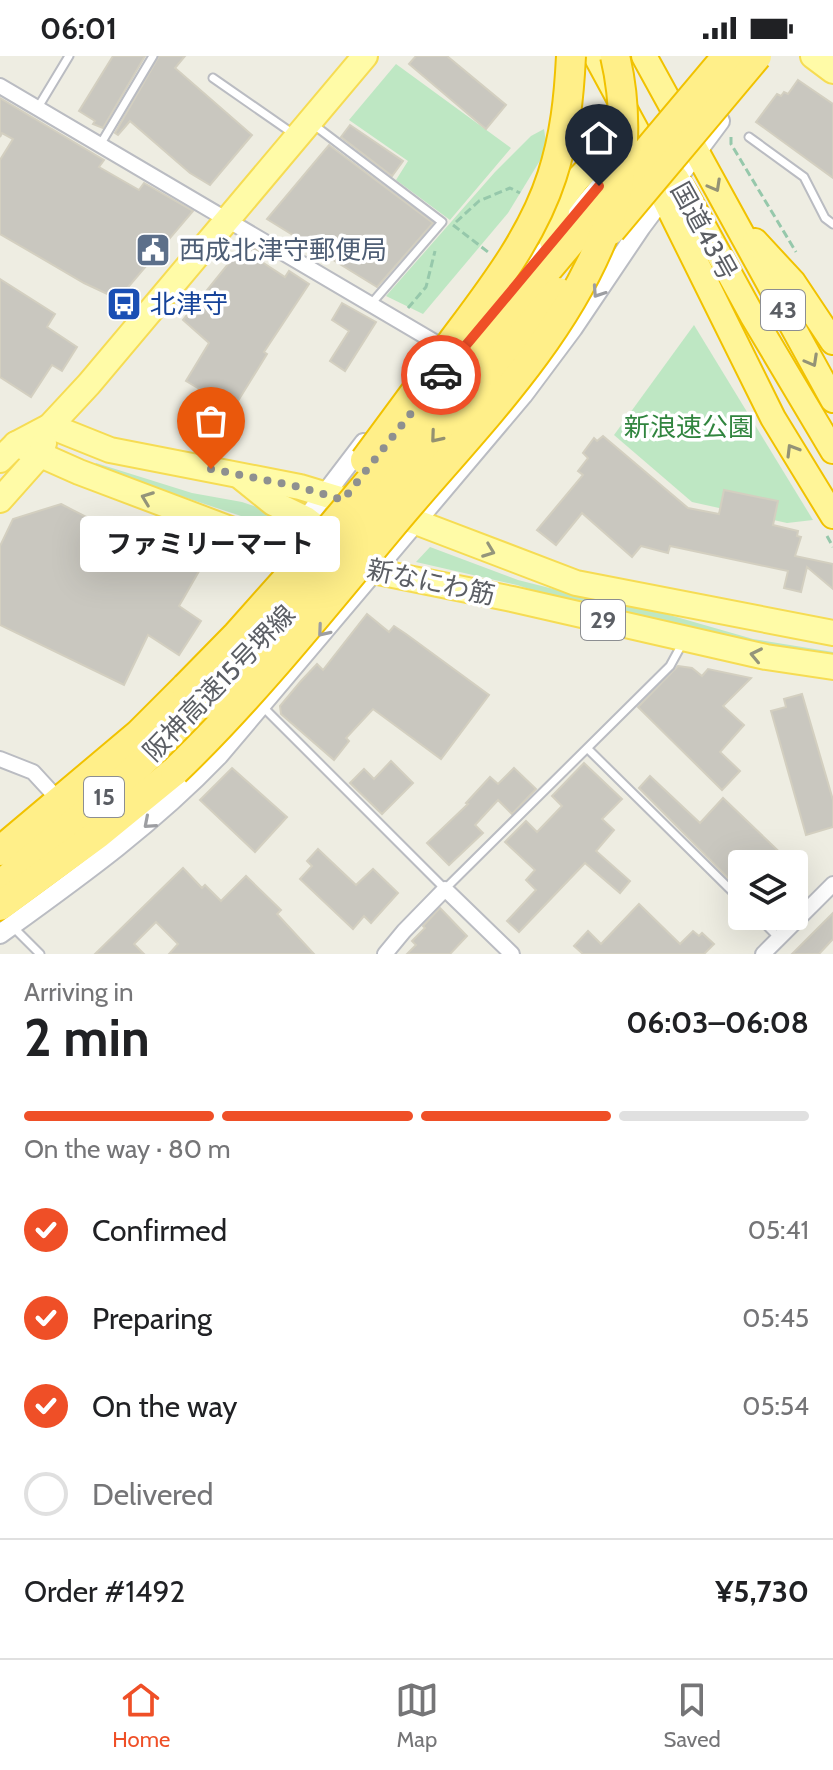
<!DOCTYPE html>
<meta charset="utf-8">
<style>
body{margin:0;font-family:Cabin,"Noto Sans JP",sans-serif;background:#f6f6f6;color:#202124;height:100vh;display:flex;flex-direction:column;font-size:30px;white-space:nowrap}
*{box-sizing:border-box;margin:0}
p{font-size:26px;color:#757577}
.icon{flex:none;width:44px;height:44px;fill:none;stroke:currentColor;stroke-width:2;stroke-linecap:round;stroke-linejoin:round}
.map{position:relative;height:898px;overflow:hidden}
.side{display:flex;flex-direction:column;background:#fff;flex:1}
.side>*{flex:none}
.buttons{position:absolute;left:728px;top:794px;display:grid;gap:16px}
.buttons a{display:grid;place-items:center;width:80px;height:80px;border-radius:8px;background:#fff;box-shadow:0 8px 32px #0002;font-size:40px}
.pin{position:absolute;display:grid;place-items:center;width:68px;height:68px;color:#fff;margin:-82px -34px;border-radius:50% 50% 50% 0;rotate:-45deg;box-shadow:0 0 8px #0007}
.pin .icon{rotate:45deg}
.courier{position:absolute;display:grid;place-items:center;width:80px;height:80px;margin:-40px;border:6px solid #ef4f27;border-radius:50%;background:#fff;color:#222;box-shadow:0 2px 10px #0007}
.bubble{position:absolute;height:56px;border-radius:8px;background:#fff;box-shadow:0 8px 32px #0002;font-size:26px;font-weight:700;line-height:56px;text-align:center}
.summary em{font-style:normal;font-weight:700}
.summary div{display:flex;flex-direction:column-reverse}
.summary{display:flex;align-items:center;justify-content:space-between;height:136px;padding:0 24px}
h1{font-size:52px;font-weight:700;line-height:60px}
.bar{display:grid;grid-template-columns:repeat(4,1fr);gap:12px 8px;align-content:center;height:96px;padding:0 24px}
.bar i{height:10px;border-radius:6px;background:#e0e0e0}
.bar .current{background:#ef4f27}
.bar p{grid-column:span 4}
.line{display:flex;align-items:center;gap:20px;padding:0 24px;border-top:2px solid #e0e0e0}
.line div{flex:1}
ol{padding:0 24px;list-style:none}
li{display:flex;align-items:center;gap:24px;height:88px}
li p{margin-inline-start:auto}
li .icon{padding:8px;border-radius:50%;background:#ef4f27;color:#fff;stroke-width:4}
li:last-child{color:#757577}
li i{width:44px;height:44px;border:4px solid #e0e0e0;border-radius:50%}
.status{display:flex;justify-content:space-between;align-items:center;height:56px;padding:0 40px;background:#fff;direction:ltr}
.status svg{height:22px;fill:currentColor}
.menu{display:flex;justify-content:space-around;align-items:center;height:112px;border-top:2px solid #e0e0e0;background:#fff;font-size:22px;color:#757577}
.menu a{display:grid;justify-items:center;gap:4px}
.menu .current{color:#ef4f27}
.map>svg:first-child{display:block}
.green{fill:#bee7c3}
.building{fill:#c9c7bf;stroke:#d3cfc0;stroke-width:2}
.lines{fill:none;stroke-linecap:round;stroke-linejoin:round}
.service-casing{stroke:#babcc2;stroke-width:11}
.minor-casing{stroke:#babcc2;stroke-width:18}
.tertiary-casing{stroke:#babcc2;stroke-width:22}
.primary-casing{stroke:#f6dc53;stroke-width:28}
.trunk-casing{stroke:#f1c200;stroke-width:28}
.motorway-casing{stroke:#f1c200;stroke-width:32}
.path{stroke:#96c8ab;stroke-width:3;stroke-dasharray:8 4;stroke-linecap:butt}
.service{stroke:#fff;stroke-width:7}
.minor{stroke:#fff;stroke-width:14}
.tertiary{stroke:#fff;stroke-width:18}
.primary{stroke:#fffba7;stroke-width:24}
.trunk{stroke:#fff598;stroke-width:24}
.motorway{stroke:#ffef89;stroke-width:28}
.motorway-bridge-casing{stroke:#f1c200;stroke-width:32;stroke-linecap:butt}
.motorway-bridge{stroke:#ffef89;stroke-width:28}
.oneway{stroke:#949376}
.oneway2{stroke:#9d9ea2}
.oneway3{stroke:#949171}
.oneway4{stroke:#94957b}
.done{stroke:#8e9090;stroke-width:8;stroke-dasharray:0 14.4}
.route{stroke:#ef4f27;stroke-width:10}
.labels{text-anchor:middle;stroke-width:7;stroke-linejoin:round;paint-order:stroke}
.shield{fill:#fff;stroke:#8c8e92;stroke-width:2}
.shield-label{font-size:24px;font-weight:bold;fill:#5b5e64}
.street-label{font-size:26px;fill:#5b5e64;stroke:#fff}
.service-label{font-size:26px;fill:#4e5e75;stroke:#fff;text-anchor:start}
.transit-label{font-size:26px;fill:#164399;stroke:#fff;text-anchor:start}
.park-label{font-size:26px;fill:#31853f;stroke:#fff}
</style>
<div class="status"><b>06:01</b><svg viewBox="0 0 49 12"><path d="M0 12V9h3v3zM5 12V6h3v6zM10 12V3h3v9zM15 12V0h3v12zM26 1h20v11H26zM47 4h2v5h-2z"/></svg></div>
<div class="map">
<svg width="833" height="898" viewBox="0 0 833 898">
<rect width="100%" height="100%" fill="#eeede2"/>
<g class="green">
<polygon points="396,8 511,92 450,164 396,124 408,105 349,64"/>
<polygon points="544,73 547,93 508,157 423,258 386,240 495,116 531,80"/>
<polygon points="694,269 813,464 787,467 692,446 614,379"/>
<polygon points="96,407 192,437 242,446 271,456 265,464 250,463 93,411"/>
<polygon points="430,491 518,524 605,546 666,558 753,583 833,596 833,601 676,572 584,551 517,529 416,506"/>
</g>
<g class="building">
<polygon points="113,0 145,0 103,72 93,68 95,65 79,55"/>
<polygon points="159,0 185,0 175,12 252,79 210,129 190,117 130,65 118,79 115,77"/>
<polygon points="416,0 447,0 506,49 486,73 409,8"/>
<polygon points="798,24 833,48 833,122 756,66 777,38 781,40 784,36 788,38"/>
<polygon points="0,42 104,104 99,111 139,134 144,127 193,155 118,243 84,227 0,178 0,104 13,83 2,77 0,81"/>
<polygon points="350,69 403,105 392,120 341,81"/>
<polygon points="329,89 433,167 377,231 267,163"/>
<polygon points="245,187 263,198 259,204 285,221 289,215 309,228 264,296 267,298 233,353 186,325 209,287 183,264"/>
<polygon points="0,223 55,258 47,271 77,291 62,315 52,309 31,341 0,321"/>
<polygon points="342,247 376,266 345,315 330,305 349,275 332,264"/>
<polygon points="603,380 688,452 719,458 724,434 778,445 773,469 798,475 797,480 801,481 795,500 833,508 833,533 807,511 801,536 784,532 788,515 670,490 668,497 641,490 632,501 582,457 556,489 537,474 583,419 578,415 588,402 583,397 594,382 597,385"/>
<polygon points="61,448 94,465 96,462 123,477 126,470 210,496 179,550 201,565 179,599 148,579 124,629 0,569 0,490 13,463"/>
<polygon points="367,558 389,576 394,570 406,578 489,639 441,703 373,653 346,682 349,685 334,704 281,658 280,650 301,625 317,608 323,614"/>
<polygon points="678,610 692,612 702,620 708,613 751,622 723,650 744,669 720,696 740,715 722,734 638,651"/>
<polygon points="802,638 833,744 833,771 806,779 771,655 786,651 784,643"/>
<polygon points="391,705 413,727 382,758 350,727 364,713 374,723"/>
<polygon points="584,707 622,743 602,763 614,774 596,795 630,825 620,837 585,807 519,876 507,865 536,834 526,824 535,814 505,786 526,765 537,776 562,750 552,740"/>
<polygon points="232,712 287,761 255,796 200,744"/>
<polygon points="514,712 536,733 512,758 498,744 475,769 483,777 449,809 427,787 468,748 466,747 490,721 498,728"/>
<polygon points="650,720 700,767 723,742 792,808 742,808 742,836 639,732"/>
<polygon points="318,793 356,829 373,813 398,837 371,867 364,860 353,873 300,823 312,810 307,805"/>
<polygon points="183,812 202,832 205,829 221,845 246,820 281,854 277,858 314,898 169,898 178,888 156,866 134,888 144,898 95,898"/>
<polygon points="639,848 680,888 693,875 699,880 702,877 714,888 704,898 583,898 574,890 588,875 601,888"/>
<polygon points="440,852 467,880 450,898 407,898 416,889 412,885 425,872 423,870"/>
<polygon points="833,857 833,883 819,898 792,898"/>
</g>
<g class="lines">
<g class="service-casing">
<g id="service">
<polyline points="213,22 295,79"/>
<polyline points="37,53 69,0"/>
<polyline points="314,69 442,166 371,248"/>
<polyline points="749,81 804,121 825,162 833,168"/>
<polyline points="100,89 153,0"/>
<polyline points="263,651 445,833 670,610 682,588"/>
<polyline points="588,693 742,845"/>
<polyline points="757,860 779,882"/>
<polyline points="13,871 40,898"/>
</g>
</g>
<g class="minor-casing">
<g id="minor">
<polyline points="0,30 450,295"/>
<polyline points="0,703 33,716 56,741"/>
<polyline points="385,898 404,875 445,833 512,898"/>
<polyline points="763,898 833,828"/>
</g>
</g>
<g class="tertiary-casing">
<g id="tertiary">
<polyline points="469,285 620,106"/>
<polyline points="300,496 306,463 364,387"/>
<path d="M 0,878 C 79,821 152,769 219,699 L 523,339 L 573,272 L 641,171 L 720,65"/>
</g>
</g>
<g class="primary-casing">
<g id="primary">
<polyline points="813,0 833,15"/>
<polyline points="50,370 110,394 300,431 343,444 416,466 576,527 833,577"/>
<polyline points="16,388 79,416 262,485 300,496 373,515 512,543 766,601 833,611"/>
<polyline points="0,404 16,388 50,370 89,328 365,0"/>
<polyline points="242,422 273,447 306,463 340,489"/>
<polyline points="0,444 40,399 44,387"/>
</g>
</g>
<g class="trunk-casing">
<g id="trunk">
<polyline points="596,0 641,83 676,122 688,142 752,259 833,395"/>
<polyline points="644,0 833,344"/>
<polyline points="650,108 663,140 773,362 833,460"/>
<polyline points="552,185 558,149 576,125 631,68"/>
<polyline points="755,185 793,226 833,286"/>
</g>
</g>
<g class="motorway-casing">
<g id="motorway">
<polyline points="0,795 139,678 186,631"/>
<polyline points="0,829 105,741 204,648"/>
<polyline points="0,850 98,778 175,715"/>
</g>
</g>
<g class="path">
<polyline points="731,81 731,88 796,196"/>
<polyline points="456,166 479,145 510,132 520,137"/>
<polyline points="453,169 488,196"/>
<polyline points="408,252 426,231 435,195"/>
<polyline points="827,480 833,491"/>
</g>
<use href="#service" class="service"/>
<use href="#minor" class="minor"/>
<use href="#tertiary" class="tertiary"/>
<use href="#primary" class="primary"/>
<use href="#trunk" class="trunk"/>
<use href="#motorway" class="motorway"/>
<g class="motorway-bridge-casing">
<g id="motorway-bridge">
<polyline points="611,174 757,0"/>
<path d="M 365,404 C 394,365 423,325 452,286 C 490,235 532,182 552,120 C 565,80 569,41 571,0"/>
<polyline points="186,631 237,579 294,515 727,0"/>
<polyline points="204,648 308,533 558,236"/>
<path d="M 175,715 C 256,637 326,548 399,461 C 474,372 564,284 606,173 C 626,120 628,54 615,0"/>
</g>
</g>
<use href="#motorway-bridge" class="motorway-bridge"/>
</g>
<defs><path id="oneway-chevron" d="M-2-3.5L2.5 0L-2 3.5" fill="none" stroke-width="1.6" stroke-linecap="round" stroke-linejoin="round" transform="scale(2)"/></defs>
<g class="oneway">
<use href="#oneway-chevron" transform="translate(715 130) rotate(61)"/>
<use href="#oneway-chevron" transform="translate(812 305) rotate(61)"/>
<use href="#oneway-chevron" transform="translate(792 394) rotate(-121)"/>
</g>
<g class="oneway2">
<use href="#oneway-chevron" transform="translate(598 236) rotate(124)"/>
<use href="#oneway-chevron" transform="translate(323 575) rotate(130)"/>
<use href="#oneway-chevron" transform="translate(149 767) rotate(139)"/>
</g>
<use class="oneway3" href="#oneway-chevron" transform="translate(436 381) rotate(130)"/>
<g class="oneway4">
<use href="#oneway-chevron" transform="translate(147 442) rotate(-159)"/>
<use href="#oneway-chevron" transform="translate(489 495) rotate(21)"/>
<use href="#oneway-chevron" transform="translate(756 599) rotate(-168)"/>
</g>
<g class="lines">
<polyline class="done" points="211,413 300,431 343,444 441,319"/>
<polyline class="route" points="441,319 599,130"/>
</g>
<defs>
<g id="civic-square" transform="scale(1.8)"><rect x="-9" y="-9" width="18" height="18" rx="4" fill="#5c6f8a" stroke="#fff"/><path d="M-.6-6.5H3V-4.5H.6V-3L4-1V1h2V6H-6V1h2V-1L-.6-3ZM-1.2 2.5V6h2.4V2.5Z" fill="#fff"/></g>
<g id="bus-square" transform="scale(1.8)"><rect x="-9" y="-9" width="18" height="18" rx="4" fill="#1a4fb4" stroke="#fff"/><path d="M-5-6H5V4H4V6H2V4H-2V6H-4V4H-5ZM-3.5-4V0h7V-4ZM-3.5 1.2v1.5H-2V1.2ZM2 1.2v1.5H3.5V1.2Z" fill="#fff"/></g>
</defs>
<g fill-rule="evenodd">
<use href="#civic-square" x="153" y="194"/>
<use href="#bus-square" x="124" y="248"/>
</g>
<g class="labels">
<g class="shield">
<rect x="761" y="234" width="44" height="40" rx="6"/>
<rect x="581" y="544" width="44" height="40" rx="6"/>
<rect x="84" y="721" width="40" height="40" rx="6"/>
</g>
<g class="shield-label">
<text x="783" y="262">43</text>
<text x="603" y="572">29</text>
<text x="104" y="749">15</text>
</g>
<g class="street-label">
<text transform="translate(704 175) rotate(61)" y="9">国道43号</text>
<text transform="translate(431 526) rotate(12)" y="9">新なにわ筋</text>
<text transform="translate(219 627) rotate(-46)" y="9">阪神高速15号堺線</text>
</g>
<g class="service-label">
<text x="179" y="203">西成北津守郵便局</text>
</g>
<g class="transit-label">
<text x="150" y="257">北津守</text>
</g>
<g class="park-label">
<text x="689" y="380">新浪速公園</text>
</g>
</g>
</svg>
<div class="buttons">
<a><svg class="icon" aria-label="layers" viewBox="0 0 24 24"><path d="M12 4l9 5-9 5-9-5zM3 14l9 5 9-5"/></svg></a>
</div>
<div class="pin" style="left:211px;top:413px;background:#ea580c"><svg class="icon" aria-label="bag" viewBox="0 0 24 24"><path d="M5 8h14l-1 12H6zM9 8a3 3 0 0 1 6 0"/></svg></div>
<div class="pin" style="left:599px;top:130px;background:#1f2937"><svg class="icon" aria-label="home" viewBox="0 0 24 24"><path d="M3 11l9-7 9 7M6 9v11h12V9"/></svg></div>
<div class="courier" style="left:441px;top:319px"><svg class="icon" aria-label="car" viewBox="0 0 24 24"><path d="M5 17H2v-5l4-1 3-4h7l3 4 3 1v5h-3M9 17h6M6 11h13"/><circle cx="7" cy="17" r="2"/><circle cx="17" cy="17" r="2"/></svg></div>
<div class="bubble" style="left:80px;top:460px;width:260px">ファミリーマート</div>
</div>
<section class="side">
<div class="summary"><div><h1>2 min</h1><p>Arriving in</p></div><em>06:03–06:08</em></div>
<div class="bar"><i class="current"></i><i class="current"></i><i class="current"></i><i></i><p>On the way · 80 m</p></div>
<ol>
<li><svg class="icon" aria-label="check" viewBox="0 0 24 24"><path d="M5 12l5 5 9-10"/></svg>Confirmed<p>05:41</p></li>
<li><svg class="icon" aria-label="check" viewBox="0 0 24 24"><path d="M5 12l5 5 9-10"/></svg>Preparing<p>05:45</p></li>
<li><svg class="icon" aria-label="check" viewBox="0 0 24 24"><path d="M5 12l5 5 9-10"/></svg>On the way<p>05:54</p></li>
<li><i></i>Delivered</li>
</ol>
<div class="line" style="height:104px"><div>Order #1492</div><b>¥5,730</b></div>
</section>
<nav class="menu">
<a class="current"><svg class="icon" aria-label="home" viewBox="0 0 24 24"><path d="M3 11l9-7 9 7M6 9v11h12V9"/></svg>Home</a>
<a><svg class="icon" aria-label="map" viewBox="0 0 24 24"><path d="M3 6l6-2 6 2 6-2v14l-6 2-6-2-6 2zM9 4v14M15 6v14"/></svg>Map</a>
<a><svg class="icon" aria-label="saved" viewBox="0 0 24 24"><path d="M7 4h10v16l-5-4-5 4z"/></svg>Saved</a>
</nav>
